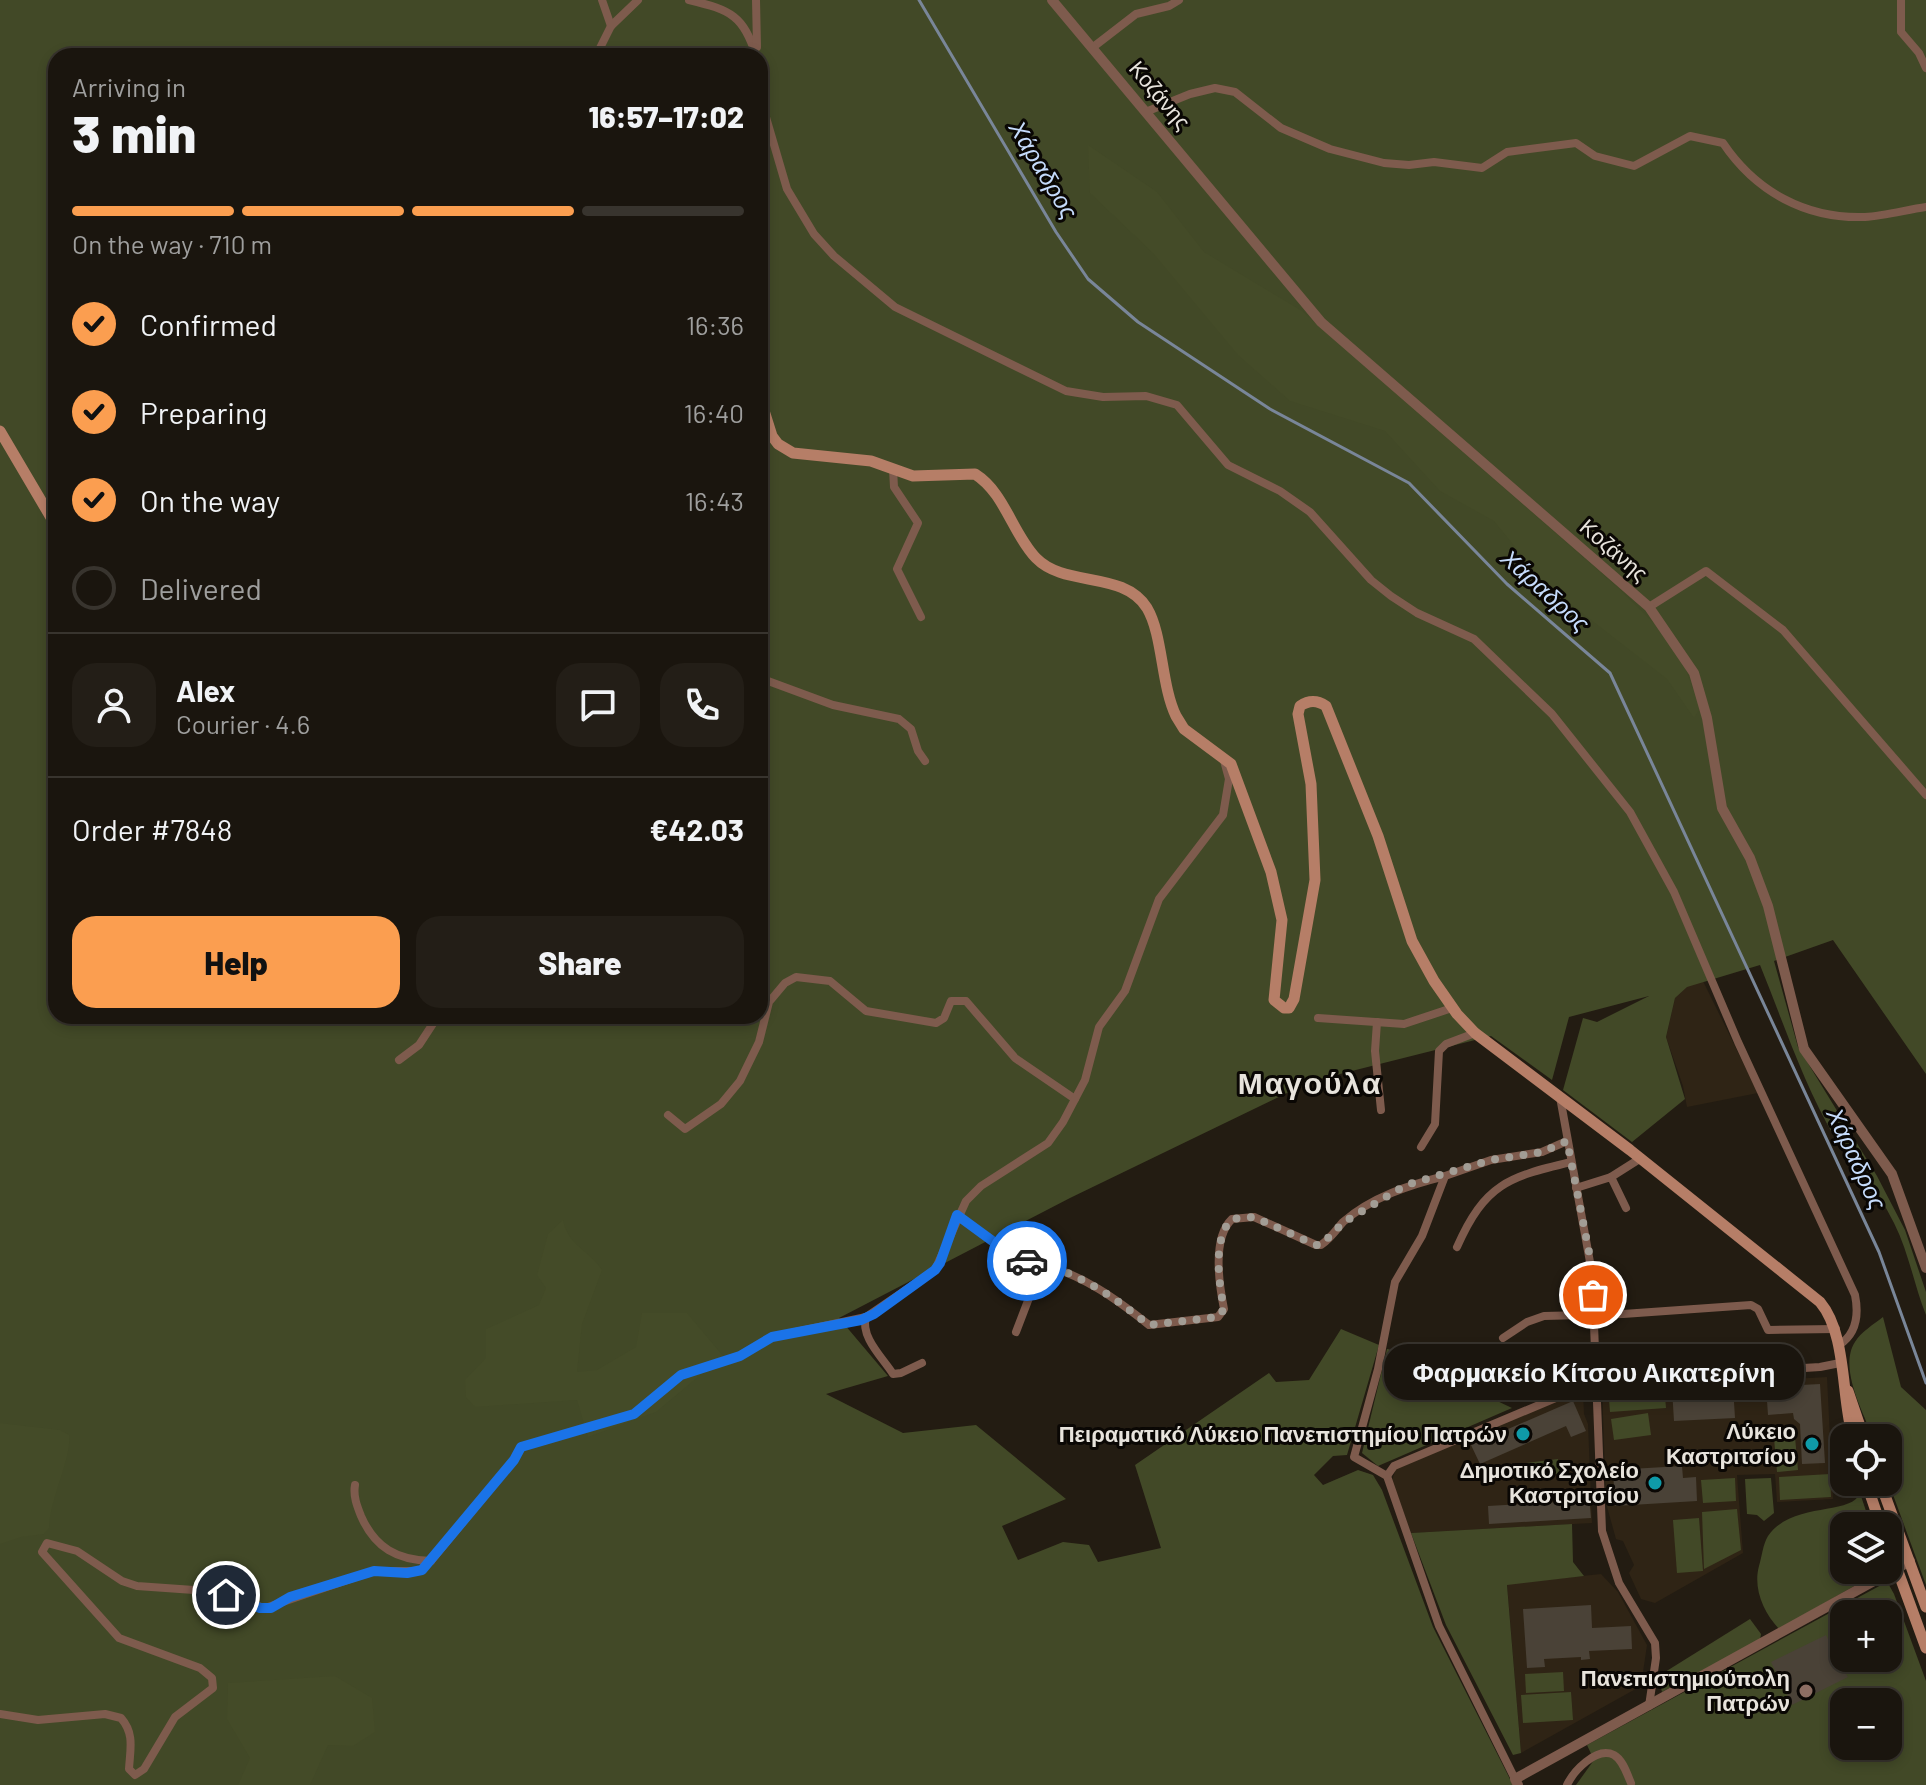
<!DOCTYPE html>
<meta charset="utf-8">
<style>
body{margin:0;font-family:Barlow,sans-serif;background:#231e17;color:#f1f3f6;height:100vh;display:flex;flex-direction:column;font-size:30px;white-space:nowrap}
*{box-sizing:border-box;margin:0}
p{font-size:26px;color:#9f9f9e}
.icon{flex:none;width:44px;height:44px;fill:none;stroke:currentColor;stroke-width:2;stroke-linecap:round;stroke-linejoin:round}
.map{position:relative;flex:1;overflow:hidden}
.sheet{position:absolute;left:48px;top:48px;width:720px;height:976px;display:flex;flex-direction:column;background:#1a150e;border-radius:24px;box-shadow:0 4px 12px #0003,0 0 0 2px #38342e}
.sheet>*{flex:none}
.buttons{position:absolute;left:1830px;top:1424px;display:grid;gap:16px}
.buttons a{display:grid;place-items:center;width:72px;height:72px;border-radius:16px;background:#1a150e;box-shadow:0 4px 12px #0003,0 0 0 2px #38342e;font-size:40px}
.pin{position:absolute;display:grid;place-items:center;width:68px;height:68px;color:#fff;margin:-34px;border:4px solid #fff;border-radius:50%;box-shadow:0 2px 8px #0007}
.courier{position:absolute;display:grid;place-items:center;width:80px;height:80px;margin:-40px;border:6px solid #1a73e8;border-radius:50%;background:#fff;color:#222;box-shadow:0 2px 10px #0007}
.bubble{position:absolute;height:56px;border-radius:24px;background:#1a150e;box-shadow:0 4px 12px #0003,0 0 0 2px #38342e;font-size:26px;font-weight:800;line-height:56px;text-align:center}
.summary em{font-style:normal;font-weight:800}
.summary div{display:flex;flex-direction:column-reverse}
.summary{display:flex;align-items:center;justify-content:space-between;height:136px;padding:0 24px}
h1{font-size:52px;font-weight:800;line-height:60px}
.bar{display:grid;grid-template-columns:repeat(4,1fr);gap:12px 8px;align-content:center;height:96px;padding:0 24px}
.bar i{height:10px;border-radius:6px;background:#38342e}
.bar .selected{background:#fb9e50}
.bar p{grid-column:span 4}
.line{display:flex;align-items:center;gap:20px;padding:0 24px;border-top:2px solid #38342e}
.line div{flex:1}
.round{display:grid;place-items:center;flex:none;width:84px;height:84px;border-radius:24px;background:#231e17}
ol{padding:0 24px;list-style:none}
li{display:flex;align-items:center;gap:24px;height:88px}
li p{margin-inline-start:auto}
li .icon{padding:8px;border-radius:50%;background:#fb9e50;color:#111;stroke-width:4}
li:last-child{color:#9f9f9e}
li i{width:44px;height:44px;border:4px solid #38342e;border-radius:50%}
.action{display:flex;gap:16px;margin-top:auto;padding:16px 24px}
.action a{flex:1;height:92px;border-radius:24px;background:#fb9e50;color:#111;font-size:32px;font-weight:800;line-height:92px;text-align:center}
.action a+a{background:#231e17;color:#f1f3f6}
.map>svg:first-child{display:block}
.built{fill:#2f2415}
.green{fill:#424927;fill-rule:evenodd}
.forest{fill:#444b28}
.lines{fill:none;stroke-linecap:round;stroke-linejoin:round}
.stream{stroke:#798699;stroke-width:3}
.building{fill:#4a4237}
.minor{stroke:#7e5b4d;stroke-width:8}
.tertiary{stroke:#7e5b4d;stroke-width:10}
.secondary{stroke:#b67e67;stroke-width:11}
.done{stroke:#a29d95;stroke-width:8;stroke-dasharray:0 14.4}
.route{stroke:#1a73e8;stroke-width:10}
.culture-dot{fill:#0f9aa8;stroke:#0a0704;stroke-width:3}
.education-dot{fill:#8d6e63;stroke:#0a0704;stroke-width:3}
.labels{text-anchor:middle;stroke-width:6;stroke-linejoin:round;paint-order:stroke}
.street-label{font-size:22px;fill:#e7e3dc;stroke:#0a0704}
.poi-label{font-size:22px;font-weight:bold;fill:#e7e3dc;stroke:#0a0704;text-anchor:end}
.water-label{font-size:24px;font-style:italic;fill:#c5dbfb;stroke:#0a0704}
.district-label{font-size:30px;font-weight:bold;letter-spacing:2px;fill:#e7e3dc;stroke:#0a0704}
</style>
<div class="map">
<svg width="1926" height="1785" viewBox="0 0 1926 1785">
<rect width="100%" height="100%" fill="#231c12"/>
<g class="built">
<polygon points="1701,977 1758,1093 1687,1107 1683,1086 1666,1037 1675,998 1688,983"/>
<polygon points="1756,1375 1758,1381 1827,1377 1833,1499 1777,1502 1775,1474 1737,1475 1743,1553 1655,1603 1641,1599 1629,1573 1634,1565 1623,1541 1616,1539 1606,1503 1602,1386"/>
<polygon points="1583,1390 1584,1414 1588,1424 1592,1523 1411,1533 1392,1480 1396,1469"/>
<polygon points="1601,1574 1618,1592 1647,1645 1641,1686 1521,1753 1507,1584"/>
</g>
<g class="green">
<path d="M 0,0 L 1926,0 L 1926,1074 L 1833,940 L 1774,961 L 1798,1047 L 1877,1176 L 1905,1230 L 1926,1292 L 1926,1315 C 1914,1285 1909,1253 1894,1223 C 1886,1208 1877,1190 1866,1176 C 1857,1163 1843,1152 1835,1138 C 1803,1083 1784,1024 1760,965 L 1687,987 L 1675,998 L 1666,1037 L 1685,1099 L 1632,1142 L 1563,1090 L 1583,1018 L 1597,1022 L 1649,996 L 1569,1017 L 1552,1080 L 1491,1036 L 1312,1081 L 1070,1198 L 839,1318 L 888,1376 L 826,1394 L 903,1433 L 976,1425 L 1066,1499 L 1002,1526 L 1018,1560 L 1063,1542 L 1089,1545 L 1098,1562 L 1161,1548 L 1135,1465 L 1269,1373 L 1276,1382 L 1309,1380 L 1341,1329 L 1379,1345 L 1347,1455 L 1333,1456 L 1314,1475 L 1323,1485 L 1358,1470 L 1373,1475 L 1382,1490 L 1433,1627 L 1513,1785 L 0,1785 ZM 56,56 L 760,56 L 760,1016 L 56,1016 Z"/>
<path d="M 1883,1317 L 1901,1387 L 1926,1410 L 1926,1585 L 1888,1481 L 1888,1438 L 1873,1438 C 1864,1413 1838,1368 1855,1342 C 1861,1332 1874,1324 1883,1317 Z"/>
<polygon points="1387,1349 1388,1349 1512,1408 1378,1466 1362,1453"/>
<polygon points="1664,1384 1666,1408 1610,1412 1608,1388"/>
<polygon points="1648,1413 1651,1435 1614,1440 1611,1419"/>
<polygon points="1795,1437 1798,1470 1777,1472 1774,1438"/>
<polygon points="1558,1459 1560,1474 1507,1473 1509,1465"/>
<polygon points="1830,1474 1831,1497 1780,1500 1779,1477"/>
<polygon points="1735,1478 1736,1501 1703,1503 1701,1480"/>
<polygon points="1771,1478 1774,1513 1764,1521 1757,1515 1747,1514 1745,1479"/>
<path d="M 1860,1493 L 1871,1526 L 1844,1526 L 1844,1570 L 1874,1570 L 1863,1581 L 1779,1629 C 1763,1612 1753,1588 1759,1566 C 1762,1556 1763,1544 1768,1536 C 1792,1501 1852,1516 1860,1493 Z"/>
<polygon points="1737,1509 1741,1550 1704,1569 1702,1512"/>
<polygon points="1699,1518 1703,1571 1677,1573 1673,1520"/>
<polygon points="1572,1524 1573,1562 1584,1576 1507,1585 1521,1753 1513,1755 1446,1625 1411,1533"/>
<path d="M 1883,1584 L 1889,1585 L 1894,1594 L 1926,1681 L 1926,1785 L 1576,1785 L 1594,1760 L 1587,1745 ZM 1844,1614 L 1888,1614 L 1888,1658 L 1844,1658 ZM 1844,1702 L 1888,1702 L 1888,1746 L 1844,1746 Z"/>
<polygon points="1750,1619 1761,1634 1760,1640 1662,1692 1660,1684 1665,1672"/>
<polygon points="1563,1672 1564,1691 1526,1693 1525,1674"/>
<polygon points="1571,1692 1573,1720 1523,1723 1521,1695"/>
</g>
<g class="forest">
<polygon points="1088,145 1157,192 1204,252 1302,311 1616,586 1657,626 1683,662 1700,708 1694,718 1667,679 1545,584 1494,521 1440,491 1385,431 1290,401 1238,355 1153,253 1090,193"/>
<path d="M 563,1220 C 568,1246 589,1250 602,1270 L 582,1324 L 577,1372 L 597,1370 L 636,1347 L 642,1313 L 687,1313 L 723,1356 L 656,1412 L 588,1437 L 577,1400 L 475,1407 L 466,1397 L 465,1380 L 486,1358 L 486,1329 L 539,1305 L 546,1288 L 537,1275 L 548,1234 Z"/>
<path d="M 0,1423 L 60,1430 L 69,1435 C 72,1458 50,1498 49,1528 L 44,1534 L 21,1537 L 0,1544 Z"/>
<polygon points="335,1676 372,1698 375,1732 353,1746 328,1745 310,1785 238,1785 250,1758 227,1719 228,1683"/>
</g>
<g class="lines">
<polyline class="stream" points="919,0 1056,232 1088,279 1138,322 1270,409 1409,483 1507,584 1610,673 1879,1252 1926,1383"/>
</g>
<g class="building">
<polygon points="1820,1384 1825,1463 1802,1464 1800,1424 1794,1419 1793,1413 1768,1415 1766,1387"/>
<polygon points="1733,1386 1735,1418 1674,1421 1672,1389"/>
<polygon points="1573,1401 1586,1431 1571,1437 1566,1426 1480,1464 1471,1445"/>
<polygon points="1682,1466 1683,1478 1696,1477 1697,1501 1615,1506 1613,1470"/>
<polygon points="1576,1495 1589,1495 1591,1518 1489,1524 1488,1506 1576,1501"/>
<polygon points="1591,1605 1592,1628 1631,1626 1632,1649 1589,1651 1590,1659 1581,1660 1581,1657 1544,1659 1545,1667 1527,1668 1523,1609"/>
<polygon points="1844,1633 1844,1658 1855,1658 1860,1668 1846,1674 1848,1677 1792,1705 1771,1662 1826,1635 1829,1641"/>
</g>
<g class="lines">
<g class="minor">
<polyline points="602,0 611,26"/>
<path d="M 689,0 C 731,10 744,16 756,56"/>
<polyline points="756,0 757,47"/>
<polyline points="1901,0 1901,32 1919,53 1926,68"/>
<polyline points="1092,48 1136,14 1169,6 1179,0"/>
<polyline points="596,56 611,26 638,0"/>
<path d="M 760,97 L 787,189 L 814,234 L 834,256 L 895,307 L 1066,391 L 1103,397 L 1146,396 L 1177,405 L 1228,465 L 1280,491 L 1310,512 L 1371,580 L 1391,596 L 1417,613 L 1474,639 L 1552,714 L 1630,812 L 1674,892 L 1738,1042 L 1855,1295 C 1859,1315 1856,1334 1839,1345"/>
<path d="M 1148,111 L 1190,94 L 1215,88 L 1235,92 L 1281,128 L 1330,149 L 1384,163 L 1409,165 L 1434,162 L 1482,168 L 1507,152 L 1576,143 L 1595,156 L 1634,166 L 1690,136 L 1723,143 C 1756,192 1806,219 1865,217 C 1884,216 1906,210 1926,207"/>
<polyline points="893,469 894,487 918,523 897,569 921,617"/>
<polyline points="1649,607 1706,571 1783,630 1926,795"/>
<polyline points="760,678 833,705 899,719 911,729 918,751 925,761"/>
<polyline points="1318,1018 1404,1024 1452,1008"/>
<polyline points="1377,1022 1375,1051 1381,1110"/>
<polyline points="399,1060 419,1045 438,1016"/>
<polyline points="1560,1097 1592,1273 1602,1531 1619,1583 1655,1643 1656,1658 1649,1706"/>
<polyline points="668,1115 685,1129 721,1104 740,1081 759,1042 769,1002 785,983 796,977 830,981 866,1011 936,1023 944,1018 951,1001 966,1001 1015,1058 1075,1099"/>
<polyline points="1421,1147 1435,1124 1439,1051 1446,1044 1475,1033"/>
<polyline points="1611,1177 1641,1158"/>
<polyline points="1576,1188 1611,1177 1626,1208"/>
<polyline points="957,1215 1017,1259 1042,1264 1016,1332"/>
<path d="M 1457,1247 C 1485,1184 1508,1177 1571,1162"/>
<path d="M 1042,1264 C 1084,1276 1115,1298 1149,1325 L 1218,1317 L 1224,1309 C 1219,1284 1212,1238 1232,1219 L 1254,1217 L 1316,1245 L 1321,1245 C 1331,1238 1336,1230 1343,1222 C 1372,1197 1409,1185 1445,1176"/>
<path d="M 866,1317 C 860,1337 883,1358 893,1374 L 901,1373 L 922,1363"/>
<polyline points="1503,1338 1527,1322 1544,1316 1623,1314 1751,1305 1758,1309 1768,1330 1836,1329"/>
<polyline points="1387,1476 1394,1466 1596,1381 1820,1367 1840,1363"/>
<path d="M 355,1485 C 353,1496 357,1506 361,1516 C 375,1548 397,1560 431,1561"/>
<path d="M 0,1714 L 38,1720 L 105,1714 L 121,1718 C 135,1734 130,1750 129,1769 L 135,1775 L 144,1769 L 175,1717 L 213,1688 L 212,1678 L 200,1668 L 119,1638 L 42,1552 L 47,1543 L 77,1551 L 122,1581 L 137,1586 L 208,1591 L 265,1608 L 374,1571 L 419,1571 L 431,1561 L 514,1460 L 521,1447 L 634,1414 L 681,1375 L 740,1356 L 772,1337 L 866,1317 L 935,1270 L 966,1201 L 981,1186 L 1048,1143 L 1063,1122 L 1085,1080 L 1099,1027 L 1125,991 L 1159,899 L 1223,815 L 1229,779 L 1223,757"/>
<polyline points="1515,1779 1439,1626 1387,1476 1354,1457 1378,1369 1395,1282 1422,1236 1445,1176 1491,1160 1542,1152 1567,1141"/>
<path d="M 1567,1785 C 1573,1772 1596,1746 1614,1755 C 1623,1760 1627,1774 1631,1783"/>
</g>
<g class="tertiary">
<polyline points="1052,0 1321,322 1649,607 1694,673 1707,718 1722,808 1750,858 1768,906 1804,1049 1892,1174 1926,1268"/>
<polyline points="1518,1785 1515,1779 1910,1561"/>
</g>
<g class="secondary">
<path d="M 760,398 L 772,436 L 778,444 L 793,453 L 871,461 L 913,476 L 975,474 C 1005,493 1012,533 1036,558 C 1065,588 1123,570 1147,608 C 1163,635 1161,685 1176,716 L 1184,729 L 1231,764 L 1271,872 L 1282,920 L 1274,1000 L 1284,1008 L 1289,1008 L 1294,999 L 1315,880 L 1311,784 L 1298,714 L 1300,706 C 1309,700 1317,700 1326,706 L 1378,836 L 1412,941 L 1434,981 L 1457,1014 L 1475,1033 L 1630,1150 L 1820,1302 C 1847,1334 1841,1396 1853,1438"/>
<polyline points="0,431 56,526"/>
<polyline points="1848,1391 1864,1438"/>
<polyline points="1866,1482 1881,1526"/>
<polyline points="1880,1482 1926,1607"/>
<polyline points="1888,1544 1926,1648"/>
</g>
</g>
<g class="lines">
<path class="done" d="M 1027,1261 C 1076,1270 1111,1295 1149,1325 L 1218,1317 L 1224,1309 C 1219,1284 1212,1238 1232,1219 L 1254,1217 L 1316,1245 L 1321,1245 L 1344,1222 L 1406,1185 L 1491,1160 L 1542,1152 L 1567,1141 L 1590,1257 L 1593,1295"/>
<polyline class="route" points="226,1595 260,1608 271,1608 290,1597 374,1571 407,1573 422,1570 514,1460 521,1447 634,1414 681,1375 740,1356 772,1337 861,1320 874,1314 935,1270 940,1263 957,1215 1017,1259 1027,1261"/>
</g>
<g class="culture-dot">
<circle cx="1523" cy="1434" r="8"/>
<circle cx="1812" cy="1444" r="8"/>
<circle cx="1655" cy="1483" r="8"/>
</g>
<circle class="education-dot" cx="1806" cy="1691" r="8"/>
<g class="labels">
<g class="street-label">
<text transform="translate(1160 95) rotate(50)" y="8">Κοζάνης</text>
<text transform="translate(1614 550) rotate(41)" y="8">Κοζάνης</text>
</g>
<g class="poi-label">
<text x="1796" y="1439">Λύκειο<tspan x="1796" dy="25">Καστριτσίου</tspan></text>
<text x="1507" y="1442">Πειραματικό Λύκειο Πανεπιστημίου Πατρών</text>
<text x="1639" y="1478">Δημοτικό Σχολείο<tspan x="1639" dy="25">Καστριτσίου</tspan></text>
<text x="1790" y="1686">Πανεπιστημιούπολη<tspan x="1790" dy="25">Πατρών</tspan></text>
</g>
<g class="water-label">
<text transform="translate(1043 170) rotate(59)" y="8">Χάραδρος</text>
<text transform="translate(1545 591) rotate(42)" y="8">Χάραδρος</text>
<text transform="translate(1856 1159) rotate(65)" y="8">Χάραδρος</text>
</g>
<g class="district-label">
<text x="1310" y="1094">Μαγούλα</text>
</g>
</g>
</svg>
<div class="buttons">
<a><svg class="icon" aria-label="locate" viewBox="0 0 24 24"><circle cx="12" cy="12" r="6"/><path d="M12 2v4M12 18v4M2 12h4M18 12h4"/></svg></a>
<a><svg class="icon" aria-label="layers" viewBox="0 0 24 24"><path d="M12 4l9 5-9 5-9-5zM3 14l9 5 9-5"/></svg></a>
<a>+</a>
<a>−</a>
</div>
<div class="pin" style="left:1593px;top:1295px;background:#ea580c"><svg class="icon" aria-label="bag" viewBox="0 0 24 24"><path d="M5 8h14l-1 12H6zM9 8a3 3 0 0 1 6 0"/></svg></div>
<div class="pin" style="left:226px;top:1595px;background:#1f2937"><svg class="icon" aria-label="home" viewBox="0 0 24 24"><path d="M3 11l9-7 9 7M6 9v11h12V9"/></svg></div>
<div class="courier" style="left:1027px;top:1261px"><svg class="icon" aria-label="car" viewBox="0 0 24 24"><path d="M5 17H2v-5l4-1 3-4h7l3 4 3 1v5h-3M9 17h6M6 11h13"/><circle cx="7" cy="17" r="2"/><circle cx="17" cy="17" r="2"/></svg></div>
<div class="bubble" style="left:1384px;top:1344px;width:420px">Φαρμακείο Κίτσου Αικατερίνη</div>
<section class="sheet">
<div class="summary"><div><h1>3 min</h1><p>Arriving in</p></div><em>16:57–17:02</em></div>
<div class="bar"><i class="selected"></i><i class="selected"></i><i class="selected"></i><i></i><p>On the way · 710 m</p></div>
<ol>
<li><svg class="icon" aria-label="check" viewBox="0 0 24 24"><path d="M5 12l5 5 9-10"/></svg>Confirmed<p>16:36</p></li>
<li><svg class="icon" aria-label="check" viewBox="0 0 24 24"><path d="M5 12l5 5 9-10"/></svg>Preparing<p>16:40</p></li>
<li><svg class="icon" aria-label="check" viewBox="0 0 24 24"><path d="M5 12l5 5 9-10"/></svg>On the way<p>16:43</p></li>
<li><i></i>Delivered</li>
</ol>
<div class="line" style="height:144px"><a class="round"><svg class="icon" aria-label="person" viewBox="0 0 24 24"><circle cx="12" cy="8" r="4"/><path d="M4 21q1-7 8-7t8 7"/></svg></a><div><b>Alex</b><p>Courier · 4.6</p></div><a class="round"><svg class="icon" aria-label="chat" viewBox="0 0 24 24"><path d="M4 5h16v11H9l-5 4z"/></svg></a><a class="round"><svg class="icon" aria-label="phone" viewBox="0 0 24 24"><path d="M5 4h4l2 5-3 2q2 4 5 5l2-3 5 2v4C11 20 4 13 5 4z"/></svg></a></div>
<div class="line" style="height:104px"><div>Order #7848</div><b>€42.03</b></div>
<div class="action"><a>Help</a><a>Share</a></div>
</section>
</div>
